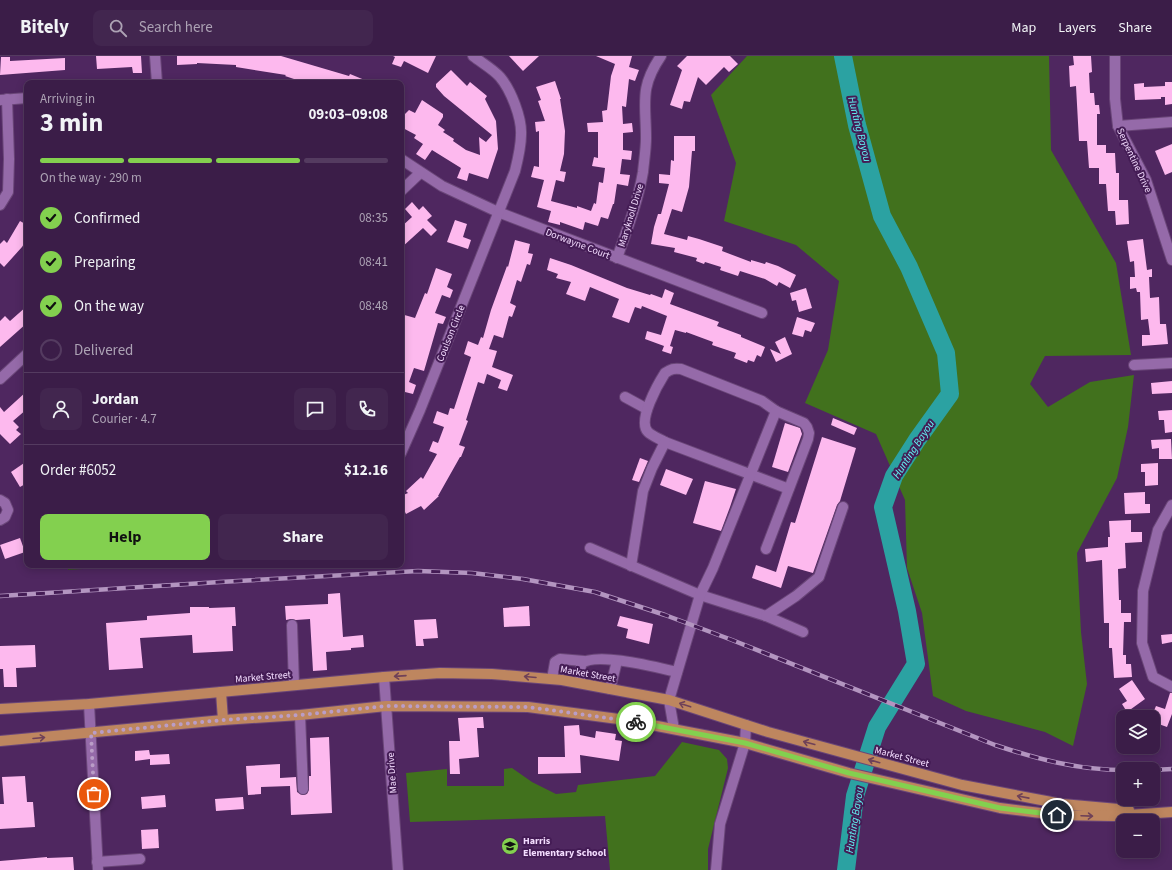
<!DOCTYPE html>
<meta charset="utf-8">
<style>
body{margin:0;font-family:"Source Sans 3",sans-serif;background:#42264f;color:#f1f3f6;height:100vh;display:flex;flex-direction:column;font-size:15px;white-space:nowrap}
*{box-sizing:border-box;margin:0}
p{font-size:13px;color:#aca2b4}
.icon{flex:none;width:22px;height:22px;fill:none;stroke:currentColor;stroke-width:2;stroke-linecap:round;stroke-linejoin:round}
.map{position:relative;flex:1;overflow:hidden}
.side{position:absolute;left:24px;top:24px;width:380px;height:488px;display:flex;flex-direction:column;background:#3b1d48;border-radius:8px;box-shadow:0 2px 10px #0003,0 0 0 1px #543b60}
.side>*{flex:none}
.fabs{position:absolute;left:1116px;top:654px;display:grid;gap:8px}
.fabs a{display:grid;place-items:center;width:44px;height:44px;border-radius:8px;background:#3b1d48;box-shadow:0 2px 10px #0003,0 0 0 1px #543b60;font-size:20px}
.pin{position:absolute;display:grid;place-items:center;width:34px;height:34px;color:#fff;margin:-17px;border:2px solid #fff;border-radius:50%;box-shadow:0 1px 4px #0007}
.courier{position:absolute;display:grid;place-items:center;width:40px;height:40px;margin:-20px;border:3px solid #83d04f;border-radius:50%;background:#fff;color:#222;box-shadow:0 1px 5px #0007}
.headline em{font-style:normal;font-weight:700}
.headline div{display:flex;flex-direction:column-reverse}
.headline{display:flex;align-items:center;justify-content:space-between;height:68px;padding:0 16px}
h1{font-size:26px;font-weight:700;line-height:30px}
.bar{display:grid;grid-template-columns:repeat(4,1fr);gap:6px 4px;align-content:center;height:48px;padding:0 16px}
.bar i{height:5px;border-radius:3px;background:#543b60}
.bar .current{background:#83d04f}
.bar p{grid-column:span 4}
.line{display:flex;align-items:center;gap:10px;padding:0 16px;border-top:1px solid #543b60}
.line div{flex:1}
.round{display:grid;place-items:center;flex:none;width:42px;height:42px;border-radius:8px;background:#42264f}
ol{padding:0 16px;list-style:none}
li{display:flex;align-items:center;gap:12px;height:44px}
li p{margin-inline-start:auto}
li .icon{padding:4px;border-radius:50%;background:#83d04f;color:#111;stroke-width:4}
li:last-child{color:#aca2b4}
li i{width:22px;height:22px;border:2px solid #543b60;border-radius:50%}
.button{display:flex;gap:8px;margin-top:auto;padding:8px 16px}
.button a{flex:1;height:46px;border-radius:8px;background:#83d04f;color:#111;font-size:16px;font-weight:700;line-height:46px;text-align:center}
.button a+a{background:#42264f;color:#f1f3f6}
header{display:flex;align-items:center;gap:24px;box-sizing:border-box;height:56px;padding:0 20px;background:#3b1d48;border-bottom:1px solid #543b60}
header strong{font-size:19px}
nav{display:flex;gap:22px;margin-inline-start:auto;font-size:14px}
.search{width:280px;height:36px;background:#42264f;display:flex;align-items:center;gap:10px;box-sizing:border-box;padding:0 14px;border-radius:8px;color:#aca2b4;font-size:15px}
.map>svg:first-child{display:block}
.green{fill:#35581f}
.forest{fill:#41711d}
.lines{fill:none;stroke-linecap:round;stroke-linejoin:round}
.river{stroke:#2ba2a2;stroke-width:18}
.building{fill:#fdb9ee}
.minor-casing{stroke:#6a4678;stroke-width:12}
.major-casing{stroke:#6a4678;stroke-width:12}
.minor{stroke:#956aa9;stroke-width:10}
.major{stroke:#be865f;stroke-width:10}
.rail-casing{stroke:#b395c0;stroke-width:4.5}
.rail{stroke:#441c55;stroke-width:3;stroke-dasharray:9;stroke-linecap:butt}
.oneway{stroke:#6f4158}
.done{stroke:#ba9dc7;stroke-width:4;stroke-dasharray:0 7.2}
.route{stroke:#83d04f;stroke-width:5}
.labels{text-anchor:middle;stroke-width:4;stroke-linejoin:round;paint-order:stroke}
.street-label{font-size:10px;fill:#f4ddff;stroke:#441c55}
.poi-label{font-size:10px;font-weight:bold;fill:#f4ddff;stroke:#441c55;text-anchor:start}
.water-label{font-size:11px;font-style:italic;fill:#63f6f5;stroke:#441c55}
</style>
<header>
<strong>Bitely</strong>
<div class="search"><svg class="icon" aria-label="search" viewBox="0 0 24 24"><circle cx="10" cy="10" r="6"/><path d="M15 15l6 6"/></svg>Search here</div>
<nav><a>Map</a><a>Layers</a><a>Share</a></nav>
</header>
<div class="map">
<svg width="1172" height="814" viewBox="0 0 1172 814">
<rect width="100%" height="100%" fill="#4f2760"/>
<polygon class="green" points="68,509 140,509 68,514"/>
<g class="forest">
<polygon points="747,0 1049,0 1051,94 1116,207 1131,299 1045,300 1030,328 1048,351 1090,326 1134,319 1128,371 1117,422 1077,497 1081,576 1087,628 1073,690 1045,676 966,655 933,640 922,557 907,512 905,444 876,378 805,347 828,294 839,225 796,189 724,165 736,107 711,39"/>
<polygon points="682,686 719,694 727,703 728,712 708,793 708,814 610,814 605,760 410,766 406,717 447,713 447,730 504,730 504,713 512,712 532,726 556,738 576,736 578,729 655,720"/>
</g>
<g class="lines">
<polyline class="river" points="843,0 857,69 882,160 909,211 946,297 950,338 917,384 894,420 883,451 907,555 916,608 877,671 855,740 846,814"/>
</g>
<g class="building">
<polygon points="96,0 141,0 142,17 133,17 132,11 97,13"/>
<polygon points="177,0 281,0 349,20 350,18 372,27 293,27 294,23 285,20 286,19 236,11 236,9 197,7 197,8 177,9"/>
<polygon points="393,0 436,0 428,17 404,5 401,11 392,8 395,1"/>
<polygon points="509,0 539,0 523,15"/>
<polygon points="596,0 632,0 629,11 639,14 635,25 629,23 626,51 622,50 623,68 632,67 633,76 623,77 623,94 632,95 631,104 622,103 620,118 630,119 628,130 617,128 614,148 613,148 608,163 601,161 598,170 585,166 583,174 560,166 560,169 548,166 551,155 537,151 544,124 531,121 534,110 539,111 539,75 536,76 535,66 545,65 538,45 541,44 536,31 555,25 561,43 560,43 565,75 564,98 560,115 566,116 564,126 556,124 551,145 577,152 577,150 591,155 594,147 596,148 599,126 603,127 605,112 592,110 594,101 598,102 598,76 588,76 587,67 603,66 602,55 607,54 611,20 615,8"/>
<polygon points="687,0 730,0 738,8 729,16 724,11 706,29 698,21 690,46 684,45 682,53 670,49 682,14 677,10"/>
<polygon points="1073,0 1091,0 1092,16 1089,17 1090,37 1094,37 1095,49 1099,49 1100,58 1097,58 1097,89 1106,89 1106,97 1115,97 1116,117 1119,117 1119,144 1128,144 1129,168 1116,169 1115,155 1108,155 1106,128 1099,128 1099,112 1089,112 1087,85 1079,85 1076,30 1070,31 1069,10 1074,9"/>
<polygon points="1,1 10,1 10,5 65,2 65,14 0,19"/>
<polygon points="451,14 467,30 470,26 487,40 485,43 496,65 498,93 488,123 469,117 467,125 457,122 461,112 432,94 425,104 416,98 423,88 414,82 416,79 401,71 401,62 409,54 415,57 422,44 443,58 443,61 438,69 445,74 443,76 454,83 453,85 466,94 480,99 479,81 486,86 492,79 444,40 436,31 436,28"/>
<polygon points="1165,26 1172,26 1172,48 1165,49 1165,41 1161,41 1161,43 1135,44 1134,28 1144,27 1144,31 1165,30"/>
<polygon points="674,80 695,80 695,95 692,95 689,131 682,156 672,153 664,178 687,184 688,180 699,183 723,191 722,195 751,206 751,204 765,208 766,206 778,210 796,219 790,232 779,226 777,230 765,223 740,215 738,220 720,214 721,211 705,206 704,208 696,205 697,202 674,196 675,192 651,188 654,171 658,158 661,158 669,128 659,127 659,118 670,119 671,104 674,105"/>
<polygon points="1172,88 1172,116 1165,119 1155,95"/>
<polygon points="412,146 419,154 423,150 432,160 427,164 437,174 431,180 423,172 401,192 401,171 412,161 405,153"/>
<polygon points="455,164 467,168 463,181 471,184 468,193 447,186"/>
<polygon points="20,165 27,169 27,183 22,191 4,211 0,207 0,188 4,184 7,187"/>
<polygon points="1143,183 1147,214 1152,213 1152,221 1149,221 1150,242 1159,241 1160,268 1166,268 1168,288 1142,290 1142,279 1150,279 1148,263 1141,264 1140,236 1137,236 1136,232 1130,233 1130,221 1135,221 1134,205 1130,206 1127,185"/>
<polygon points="515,184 530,188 528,197 533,198 530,209 527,208 521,226 517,224 510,247 516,250 512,261 509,260 503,282 494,279 489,293 497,295 492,311 513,319 507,335 498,332 501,324 487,318 484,328 478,326 466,364 468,365 459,389 465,391 461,401 460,401 438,440 439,440 424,454 421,450 406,458 404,454 401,455 401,440 408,437 406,435 421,421 423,423 437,398 429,395 433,385 438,387 444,371 433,367 437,355 448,359 450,352 454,353 471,301 464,298 468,285 478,289 481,281 483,282 491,254 507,210 508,211"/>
<polygon points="550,202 571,209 627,232 650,239 651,238 662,242 665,233 674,237 670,248 719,266 717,270 741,279 741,281 765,291 761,301 757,299 754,306 748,304 747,307 734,302 736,297 712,289 713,286 686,276 686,277 675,274 670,290 673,291 671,298 662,295 664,290 645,283 647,275 661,279 667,260 642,250 641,253 635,251 629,267 612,261 619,243 590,231 585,245 566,238 571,226 556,222 558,218 547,214"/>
<polygon points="436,212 452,218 447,231 453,234 450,242 442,239 435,257 446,261 443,268 438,267 424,315 414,312 409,326 416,329 413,338 405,336 401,344 401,258 415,262 425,237 427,238"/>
<polygon points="806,232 812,252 799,256 796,244 792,245 790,237"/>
<polygon points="27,250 27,267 0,291 0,265 5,260 10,265"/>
<polygon points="797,261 815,267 811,276 805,274 803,281 792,278"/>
<polygon points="785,281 792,298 776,306 770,293 781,298 775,286"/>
<polygon points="1172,325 1172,337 1152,338 1151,327"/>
<polygon points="27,335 27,353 13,365 19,371 16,374 21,378 10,388 0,378 0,351 4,356"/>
<polygon points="1172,354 1172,376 1165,377 1164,364 1159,364 1158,355"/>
<polygon points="833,362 857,372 854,379 831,369"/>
<polygon points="785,367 800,372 802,378 788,416 772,411"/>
<polygon points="822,381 856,392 840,445 837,449 813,517 788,510 781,532 752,522 756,509 776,516 791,466 795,467"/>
<polygon points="1171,383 1172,403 1159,403 1159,392 1152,393 1151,384"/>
<polygon points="640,402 648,405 639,426 632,424"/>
<polygon points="27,405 27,427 20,431 11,416"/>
<polygon points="1158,407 1158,429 1145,430 1145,416 1141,416 1141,408"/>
<polygon points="666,413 693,423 686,439 660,429"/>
<polygon points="705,425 736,433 730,451 721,475 693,467"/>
<polygon points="1145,436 1145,448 1150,448 1150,457 1125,458 1124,437"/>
<polygon points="1131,464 1131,476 1142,476 1142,486 1125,487 1126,512 1118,513 1119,544 1121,544 1121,557 1131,557 1131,566 1124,566 1123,599 1126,599 1126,608 1131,608 1132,621 1114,622 1112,592 1109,592 1109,567 1104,567 1102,504 1086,506 1085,493 1108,491 1108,481 1110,481 1109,465"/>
<polygon points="20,482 25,496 5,503 0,489"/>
<polygon points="340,537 343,581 363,579 364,591 351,592 351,594 326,596 327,614 313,615 310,563 296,564 291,563 286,564 285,550 328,548 328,538"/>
<polygon points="529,550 530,570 504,571 503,552"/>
<polygon points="190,551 209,551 209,552 235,551 236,570 232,570 233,595 193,597 192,579 140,582 143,612 109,614 106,567 147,564 147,560 190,557"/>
<polygon points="620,560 653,568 649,588 626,582 628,573 617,570"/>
<polygon points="436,563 438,582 423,583 424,590 416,590 414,564"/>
<polygon points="1172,578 1172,586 1162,588 1161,579"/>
<polygon points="35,589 36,611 16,612 17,631 4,631 3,613 0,613 0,590"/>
<polygon points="1132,624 1145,643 1127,656 1122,648 1127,645 1119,633"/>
<polygon points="1170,637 1172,637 1172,658 1167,671 1153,666 1153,657 1156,650 1165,653"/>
<polygon points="483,661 484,672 477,672 479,701 459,703 460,718 450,718 449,685 460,685 458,662"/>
<polygon points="579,669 580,679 595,682 596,675 616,678 615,684 622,685 619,705 580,699 581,717 538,718 538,701 565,701 564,670"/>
<polygon points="329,681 332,757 291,759 290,730 261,731 261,738 248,739 246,710 280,708 280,722 296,721 297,736 303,739 307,738 309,733 309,720 311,720 310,682"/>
<polygon points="149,694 150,699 169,698 170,708 150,709 150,703 135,705 135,695"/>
<polygon points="25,720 27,746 33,746 35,771 0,773 0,748 4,748 2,721"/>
<polygon points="165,739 166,751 142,753 141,741"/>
<polygon points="243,741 244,753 216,755 215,743"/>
<polygon points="158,773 159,792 142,793 141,774"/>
<polygon points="47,801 47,802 73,801 74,814 0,814 0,805"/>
</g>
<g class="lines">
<g class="minor-casing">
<g id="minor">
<polyline points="155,0 157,27"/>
<polyline points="1115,0 1115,43 1118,70 1146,124 1172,204"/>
<polyline points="1,44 27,42"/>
<polyline points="1118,70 1172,66"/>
<polyline points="401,103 442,130 498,156 762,257"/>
<polyline points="401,135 420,117"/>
<polyline points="0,149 8,136 9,103 7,43"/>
<path d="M 617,202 C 627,174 638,145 643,116 C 644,105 646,93 646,82 C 646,47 639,32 661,0"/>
<polyline points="1134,309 1172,307"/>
<polyline points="0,323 27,298"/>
<polyline points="625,341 647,353"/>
<path d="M 401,397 L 420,354 L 515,115 C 518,103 521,91 521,79 C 522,62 511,34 500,21 C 493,13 482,7 473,0"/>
<polyline points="0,444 5,447 8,454 5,461 0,464"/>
<polyline points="1172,449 1158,474 1143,535 1142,587 1153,621 1172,631"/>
<polyline points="590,492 700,539 766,560 803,576"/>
<path d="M 766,493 L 808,383 L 809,377 L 807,371 L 804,367 L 776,355 L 762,345 L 681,313 C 674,312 671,313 665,317 C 658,328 637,365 648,376 C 652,380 660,383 665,386 L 789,433"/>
<polyline points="631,510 643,435 652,412 665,386"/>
<polyline points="766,560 796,540 819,521 843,451"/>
<polyline points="292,569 294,629"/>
<polyline points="384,621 398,814"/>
<polyline points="552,623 555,606 560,603 584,605"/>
<path d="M 580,627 L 581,608 C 595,595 659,612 677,616"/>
<polyline points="610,633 617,605"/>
<polyline points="89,648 98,814"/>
<polyline points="300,659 303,733"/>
<polyline points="674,673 669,644 700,539 713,512 776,355"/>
<polyline points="97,806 140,803"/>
<polyline points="716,814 720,768 745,687 746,669"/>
</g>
</g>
<g class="major-casing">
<g id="major">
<polyline points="221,636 223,664"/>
<polyline points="0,653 89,648 384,621 440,617 492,618 562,624 669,644 768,676 962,729 1062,748 1129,754"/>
<polyline points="0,685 223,664 300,659 386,650 528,651 626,664 745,687 849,717 1000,752 1057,759 1113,760 1172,756"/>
</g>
</g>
<use href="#minor" class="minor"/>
<use href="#major" class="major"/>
<g class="rail-casing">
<g id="rail">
<path d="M 0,540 L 220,526 L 418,515 L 472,517 L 523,523 L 595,536 L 665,559 L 732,584 L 995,689 C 1037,703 1078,714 1123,714"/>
<polyline points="1153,714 1172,713"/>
</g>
</g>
<use href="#rail" class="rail"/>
</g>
<defs><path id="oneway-shaft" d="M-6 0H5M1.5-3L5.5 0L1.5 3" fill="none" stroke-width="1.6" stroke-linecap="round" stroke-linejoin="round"/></defs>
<g class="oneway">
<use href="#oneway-shaft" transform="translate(400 620) rotate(176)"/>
<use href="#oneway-shaft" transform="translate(530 621) rotate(-175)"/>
<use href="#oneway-shaft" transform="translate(685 649) rotate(-162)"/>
<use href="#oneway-shaft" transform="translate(39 682) rotate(-5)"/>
<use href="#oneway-shaft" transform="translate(809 687) rotate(-165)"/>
<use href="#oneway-shaft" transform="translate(874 705) rotate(-164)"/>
<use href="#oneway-shaft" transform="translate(1023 741) rotate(-169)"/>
<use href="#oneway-shaft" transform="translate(1087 760) rotate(2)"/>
</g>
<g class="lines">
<polyline class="done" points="94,738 91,677 223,664 300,659 386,650 528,651 636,666"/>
<polyline class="route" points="636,666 745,687 849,717 1000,752 1057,759"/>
</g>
<defs>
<g id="school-disc" transform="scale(0.9)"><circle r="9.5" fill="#83d04f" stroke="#441c55"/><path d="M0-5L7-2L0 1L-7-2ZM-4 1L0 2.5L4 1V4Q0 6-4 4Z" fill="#111"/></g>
</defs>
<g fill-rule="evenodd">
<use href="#school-disc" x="510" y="790"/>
</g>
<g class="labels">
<g class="street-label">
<text transform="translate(1135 104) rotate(65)" y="4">Serpentine Drive</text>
<text transform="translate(630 159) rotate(-73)" y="4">Maryknoll Drive</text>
<text transform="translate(578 187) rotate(21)" y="4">Dorwayne Court</text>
<text transform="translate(450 277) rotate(-68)" y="4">Coulson Circle</text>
<text transform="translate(588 617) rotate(10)" y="4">Market Street</text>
<text transform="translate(263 620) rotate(-5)" y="4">Market Street</text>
<text transform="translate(902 700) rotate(15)" y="4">Market Street</text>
<text transform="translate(391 717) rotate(-94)" y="4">Mae Drive</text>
</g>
<g class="poi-label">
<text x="523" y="788">Harris<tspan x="523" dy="12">Elementary School</tspan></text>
</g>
<g class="water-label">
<text transform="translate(860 73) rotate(76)" y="4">Hunting Bayou</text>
<text transform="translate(913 393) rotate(-57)" y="4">Hunting Bayou</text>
<text transform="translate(854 764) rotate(-81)" y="4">Hunting Bayou</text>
</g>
</g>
</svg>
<div class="fabs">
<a><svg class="icon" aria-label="layers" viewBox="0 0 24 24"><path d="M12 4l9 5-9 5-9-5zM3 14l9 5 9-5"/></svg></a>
<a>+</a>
<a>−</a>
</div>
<div class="pin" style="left:94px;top:738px;background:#ea580c"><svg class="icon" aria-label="bag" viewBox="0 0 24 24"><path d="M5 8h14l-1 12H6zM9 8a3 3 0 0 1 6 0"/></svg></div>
<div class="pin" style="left:1057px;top:759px;background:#1f2937"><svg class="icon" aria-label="home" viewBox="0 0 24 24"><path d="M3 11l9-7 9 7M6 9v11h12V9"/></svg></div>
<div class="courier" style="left:636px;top:666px"><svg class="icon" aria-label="bike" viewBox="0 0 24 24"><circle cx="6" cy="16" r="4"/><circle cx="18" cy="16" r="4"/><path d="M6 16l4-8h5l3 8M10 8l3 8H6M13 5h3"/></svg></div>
<section class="side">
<div class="headline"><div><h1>3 min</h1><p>Arriving in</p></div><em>09:03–09:08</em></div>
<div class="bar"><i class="current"></i><i class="current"></i><i class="current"></i><i></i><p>On the way · 290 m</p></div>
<ol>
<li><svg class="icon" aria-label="check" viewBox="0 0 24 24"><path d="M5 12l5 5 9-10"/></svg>Confirmed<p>08:35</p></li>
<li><svg class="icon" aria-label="check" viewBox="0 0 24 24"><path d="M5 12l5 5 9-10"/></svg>Preparing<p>08:41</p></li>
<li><svg class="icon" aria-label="check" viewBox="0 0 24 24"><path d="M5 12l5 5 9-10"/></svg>On the way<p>08:48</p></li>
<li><i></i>Delivered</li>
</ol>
<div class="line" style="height:72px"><a class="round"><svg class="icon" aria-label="person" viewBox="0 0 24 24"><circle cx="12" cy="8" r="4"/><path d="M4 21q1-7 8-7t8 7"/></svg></a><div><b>Jordan</b><p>Courier · 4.7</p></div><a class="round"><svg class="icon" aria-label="chat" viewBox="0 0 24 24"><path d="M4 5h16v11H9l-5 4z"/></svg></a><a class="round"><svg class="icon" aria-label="phone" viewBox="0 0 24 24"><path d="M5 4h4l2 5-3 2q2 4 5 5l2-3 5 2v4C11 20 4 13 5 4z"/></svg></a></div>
<div class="line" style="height:52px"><div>Order #6052</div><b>$12.16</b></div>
<div class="button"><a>Help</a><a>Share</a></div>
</section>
</div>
